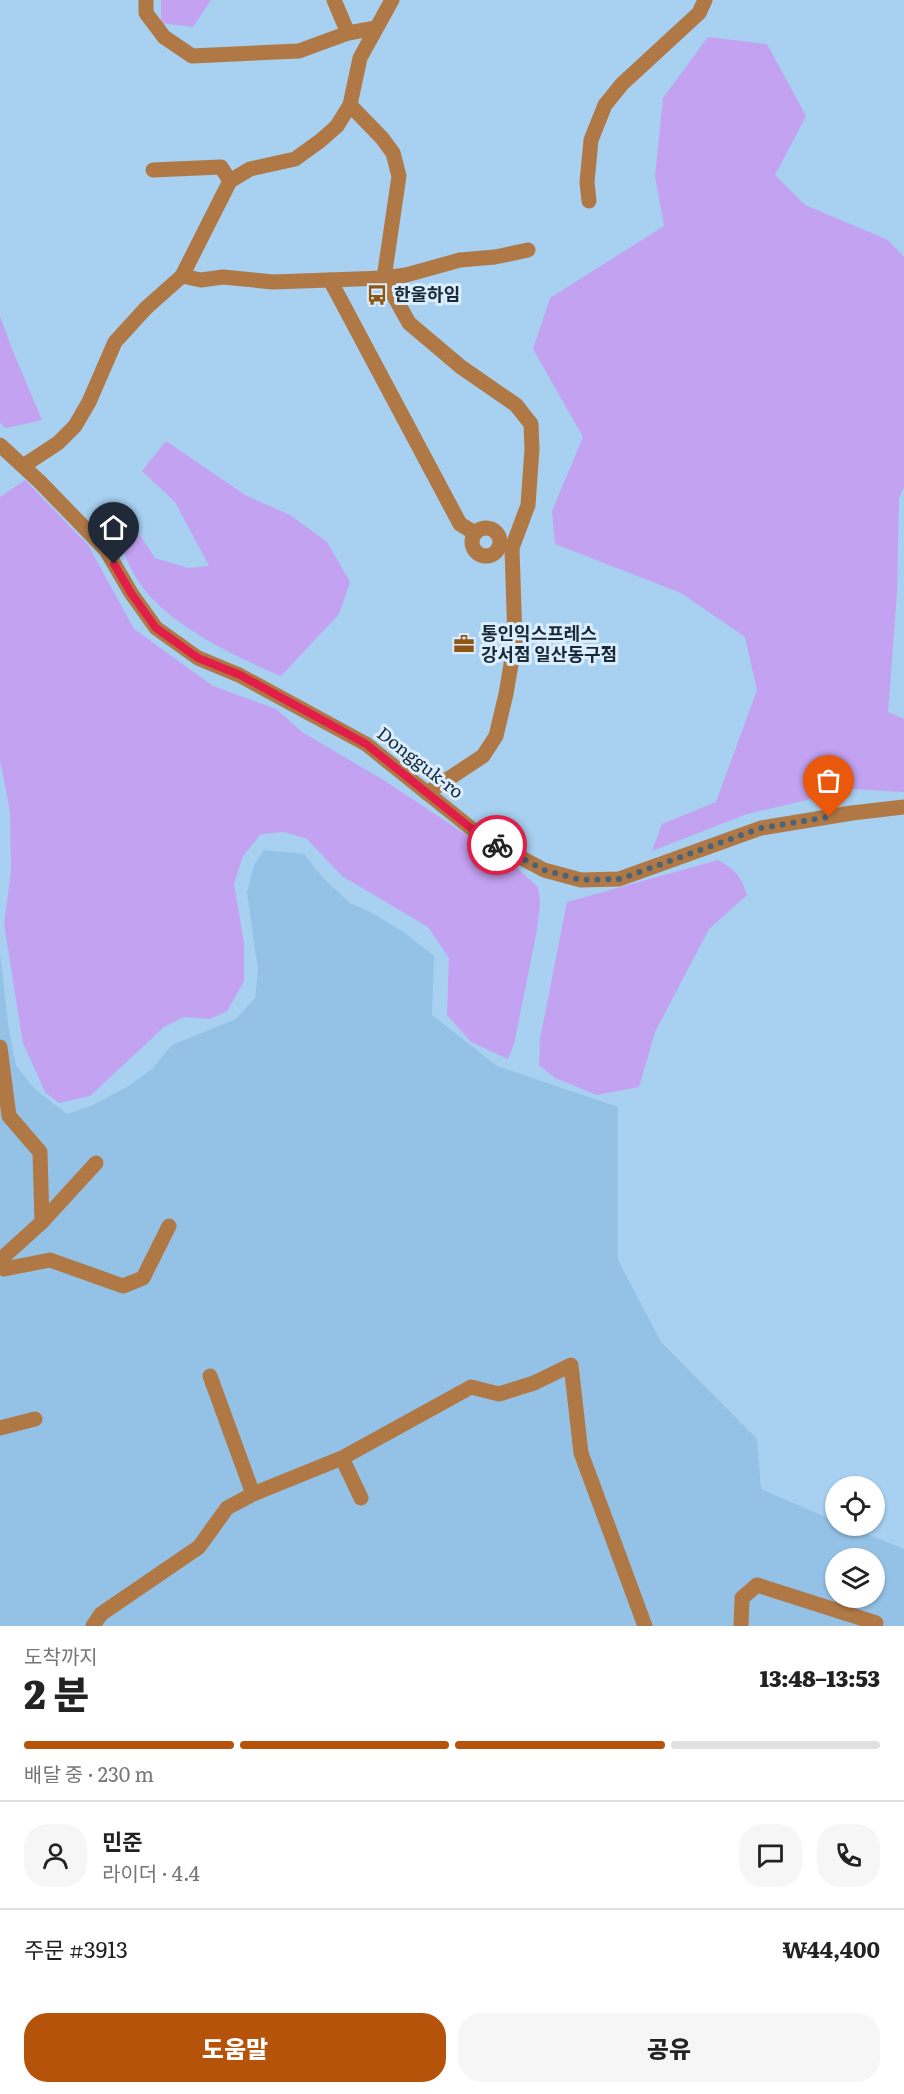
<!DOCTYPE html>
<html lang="ko">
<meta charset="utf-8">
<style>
body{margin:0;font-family:Literata,"Noto Sans KR",serif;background:#f6f6f6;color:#222;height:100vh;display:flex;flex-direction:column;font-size:22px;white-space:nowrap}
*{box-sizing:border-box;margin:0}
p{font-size:20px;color:#767676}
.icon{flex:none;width:33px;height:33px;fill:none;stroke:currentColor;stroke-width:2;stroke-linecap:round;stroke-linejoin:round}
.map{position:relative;height:1626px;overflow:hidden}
.sheet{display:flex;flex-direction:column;background:#fff;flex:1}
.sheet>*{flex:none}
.controls{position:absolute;left:825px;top:1476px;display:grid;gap:12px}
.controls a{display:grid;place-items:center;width:60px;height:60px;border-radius:50%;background:#fff;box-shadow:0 2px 4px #0004;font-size:30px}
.pin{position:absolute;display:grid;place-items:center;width:51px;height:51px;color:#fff;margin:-62px -26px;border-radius:50% 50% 50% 0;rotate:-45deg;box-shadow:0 0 6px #0007}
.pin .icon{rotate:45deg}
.courier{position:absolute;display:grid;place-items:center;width:60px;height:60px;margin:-30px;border:4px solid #e11d48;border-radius:50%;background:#fff;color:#222;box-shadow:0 2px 8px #0007}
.summary em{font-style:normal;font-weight:800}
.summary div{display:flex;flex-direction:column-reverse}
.summary{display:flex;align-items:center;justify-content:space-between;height:102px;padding:0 24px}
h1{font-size:39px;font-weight:800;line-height:45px}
.bar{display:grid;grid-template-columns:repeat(4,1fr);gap:9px 6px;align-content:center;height:72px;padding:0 24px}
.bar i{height:8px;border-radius:4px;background:#e0e0e0}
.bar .current{background:#b45309}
.bar p{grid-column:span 4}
.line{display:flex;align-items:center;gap:15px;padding:0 24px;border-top:2px solid #e0e0e0}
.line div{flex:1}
.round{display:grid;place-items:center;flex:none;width:63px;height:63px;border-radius:24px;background:#f6f6f6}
.action{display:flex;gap:12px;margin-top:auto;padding:12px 24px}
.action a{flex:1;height:69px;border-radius:24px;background:#b45309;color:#fff;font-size:24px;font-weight:800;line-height:69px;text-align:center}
.action a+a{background:#f6f6f6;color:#222}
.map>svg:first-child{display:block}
.built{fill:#94c2e7;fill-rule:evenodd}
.green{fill:#c3a2f2}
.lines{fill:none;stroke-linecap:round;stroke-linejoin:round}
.minor{stroke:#b07844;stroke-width:15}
.done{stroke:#4b6377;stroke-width:6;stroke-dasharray:0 10.8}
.route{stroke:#e11d48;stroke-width:8}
.labels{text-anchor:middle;stroke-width:6;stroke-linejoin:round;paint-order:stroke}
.poi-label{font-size:18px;font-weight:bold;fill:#1a2936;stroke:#daeeff;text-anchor:start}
.street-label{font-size:18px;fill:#1a2936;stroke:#daeeff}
</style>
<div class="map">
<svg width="904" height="1626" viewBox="0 0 904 1626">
<rect width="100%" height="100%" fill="#a7d0f1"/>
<path class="built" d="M 264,850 L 304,854 L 323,878 L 350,903 L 372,913 L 405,933 L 434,956 L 432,1015 L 497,1066 L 618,1107 L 618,1260 L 661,1342 L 757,1439 L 761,1489 L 835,1521 L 836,1526 L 847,1526 L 904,1549 L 904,1626 L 0,1626 L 0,952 L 8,1024 L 16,1066 L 35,1089 L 67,1114 L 91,1106 L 127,1087 L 152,1069 L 172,1045 L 236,1019 L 255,998 L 258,970 L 247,892 L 254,865 ZM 836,1558 L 874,1558 L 874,1598 L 836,1598 Z"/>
<g class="green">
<polygon points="161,0 211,0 193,27 161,23"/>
<polygon points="708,37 767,44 806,116 775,175 805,205 888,240 904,257 904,487 899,498 897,593 888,712 904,719 904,792 853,789 747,814 652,851 662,824 716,802 757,690 745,637 681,593 555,544 552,511 583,437 533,349 550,298 664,226 655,176 663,98"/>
<polygon points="0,316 12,349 42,420 6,428 0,423"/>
<path d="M 166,441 L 245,495 L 290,515 L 327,542 L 350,582 L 339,614 L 281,676 C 236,657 170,626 141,585 C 129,568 121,546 112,527 L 127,516 L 155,558 L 188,568 L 209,566 L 175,502 L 142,471 Z"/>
<polygon points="25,480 88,545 134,629 213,686 276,709 302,732 385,781 518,869 538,887 540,903 537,930 514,1044 508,1059 471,1042 447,1015 449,958 428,927 342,876 307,839 285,832 261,834 243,856 234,884 244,943 244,981 227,1011 210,1019 184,1017 164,1027 90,1096 59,1103 45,1092 23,1043 4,924 11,872 10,811 0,760 0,497"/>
<path d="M 718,860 C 735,870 741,875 747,895 L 709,929 L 655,1032 L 639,1087 L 597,1095 L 555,1078 L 539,1065 L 540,1039 L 567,902 Z"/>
</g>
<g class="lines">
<g class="minor">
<polyline points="146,0 146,13 164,37 192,56 299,51 348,33 376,28"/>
<polyline points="334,0 348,33"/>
<polyline points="350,105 382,138 393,153 399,176 384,278 409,323 461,367 516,405 531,424 532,449 528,505 512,548 515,641 506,694 496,736 483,756 427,793"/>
<polyline points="153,170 221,167 230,181"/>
<polyline points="589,201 587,182 591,140 605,105 622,84 699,13 705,0"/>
<polyline points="182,276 201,280 223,277 273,282 384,278 406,275 460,260 495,257 528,250"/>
<polyline points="330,280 460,524 475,533"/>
<polyline points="0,445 40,482 106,550 131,593 156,628 198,658 239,675 366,744 482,837 544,870 581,880 619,879 761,828 852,813 904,807"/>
<polyline points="23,466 58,443 75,426 89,402 115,342 146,308 182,276 230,181 250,169 295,159 320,141 337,126 350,105 360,58 392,0"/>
<circle cx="486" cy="542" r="14"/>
<polyline points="0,1047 9,1116 40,1152 42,1222 0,1260"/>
<polyline points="42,1222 96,1163"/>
<polyline points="0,1266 4,1269 50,1260 123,1286 143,1278 169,1226"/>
<polyline points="210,1376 253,1494"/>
<polyline points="0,1428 35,1419"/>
<polyline points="342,1458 361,1498"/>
<polyline points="93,1626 101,1614 199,1547 227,1508 253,1494 342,1458 471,1387 499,1394 534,1383 571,1365 581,1453 645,1626"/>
<polyline points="741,1626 742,1598 757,1585 876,1623"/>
</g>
</g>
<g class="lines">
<polyline class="done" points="497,845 544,870 581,880 620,879 761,828 829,817"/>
<polyline class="route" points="114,564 131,593 156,628 198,658 240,675 366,744 482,837 497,845"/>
</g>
<defs>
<g id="bus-bare" transform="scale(1.62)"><path d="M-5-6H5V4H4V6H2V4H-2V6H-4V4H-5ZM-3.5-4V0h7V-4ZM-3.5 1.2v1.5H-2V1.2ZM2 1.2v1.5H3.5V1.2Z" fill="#905614" stroke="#daeeff" stroke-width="2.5" paint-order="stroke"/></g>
<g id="office-bare" transform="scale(1.62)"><path d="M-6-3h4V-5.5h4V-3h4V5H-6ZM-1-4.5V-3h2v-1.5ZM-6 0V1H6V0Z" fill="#905614" stroke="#daeeff" stroke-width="2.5" paint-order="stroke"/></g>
</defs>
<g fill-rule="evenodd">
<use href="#bus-bare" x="377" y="295"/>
<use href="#office-bare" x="464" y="644"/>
</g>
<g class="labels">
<g class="poi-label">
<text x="394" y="301">한울하임</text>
<text x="481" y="640">통인익스프레스<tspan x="481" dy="21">강서점 일산동구점</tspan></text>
</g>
<g class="street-label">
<text transform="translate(420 763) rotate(38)" y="6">Dongguk-ro</text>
</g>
</g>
</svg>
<div class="controls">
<a><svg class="icon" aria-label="locate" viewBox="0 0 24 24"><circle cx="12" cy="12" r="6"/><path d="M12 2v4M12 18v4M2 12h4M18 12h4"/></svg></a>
<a><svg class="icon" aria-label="layers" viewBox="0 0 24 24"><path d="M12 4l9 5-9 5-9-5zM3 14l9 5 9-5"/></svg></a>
</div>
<div class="pin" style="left:829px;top:817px;background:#ea580c"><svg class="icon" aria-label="bag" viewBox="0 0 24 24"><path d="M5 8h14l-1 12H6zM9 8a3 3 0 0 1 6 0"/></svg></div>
<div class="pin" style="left:114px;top:564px;background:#1f2937"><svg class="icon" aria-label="home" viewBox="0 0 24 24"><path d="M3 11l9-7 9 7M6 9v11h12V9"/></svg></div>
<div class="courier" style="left:497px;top:845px"><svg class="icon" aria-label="bike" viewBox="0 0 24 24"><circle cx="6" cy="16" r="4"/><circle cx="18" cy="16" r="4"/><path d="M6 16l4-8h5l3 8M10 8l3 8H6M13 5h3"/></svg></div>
</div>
<section class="sheet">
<div class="summary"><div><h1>2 분</h1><p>도착까지</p></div><em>13:48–13:53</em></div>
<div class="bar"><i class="current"></i><i class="current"></i><i class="current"></i><i></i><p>배달 중 · 230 m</p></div>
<div class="line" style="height:108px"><a class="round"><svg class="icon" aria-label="person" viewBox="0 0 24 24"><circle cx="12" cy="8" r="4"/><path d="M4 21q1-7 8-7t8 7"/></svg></a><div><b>민준</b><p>라이더 · 4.4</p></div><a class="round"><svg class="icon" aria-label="chat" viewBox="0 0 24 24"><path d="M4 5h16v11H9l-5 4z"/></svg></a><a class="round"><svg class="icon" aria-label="phone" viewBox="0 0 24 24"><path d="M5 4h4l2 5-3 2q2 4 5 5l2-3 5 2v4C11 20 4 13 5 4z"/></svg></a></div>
<div class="line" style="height:78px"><div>주문 #3913</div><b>₩44,400</b></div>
<div class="action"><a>도움말</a><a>공유</a></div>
</section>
